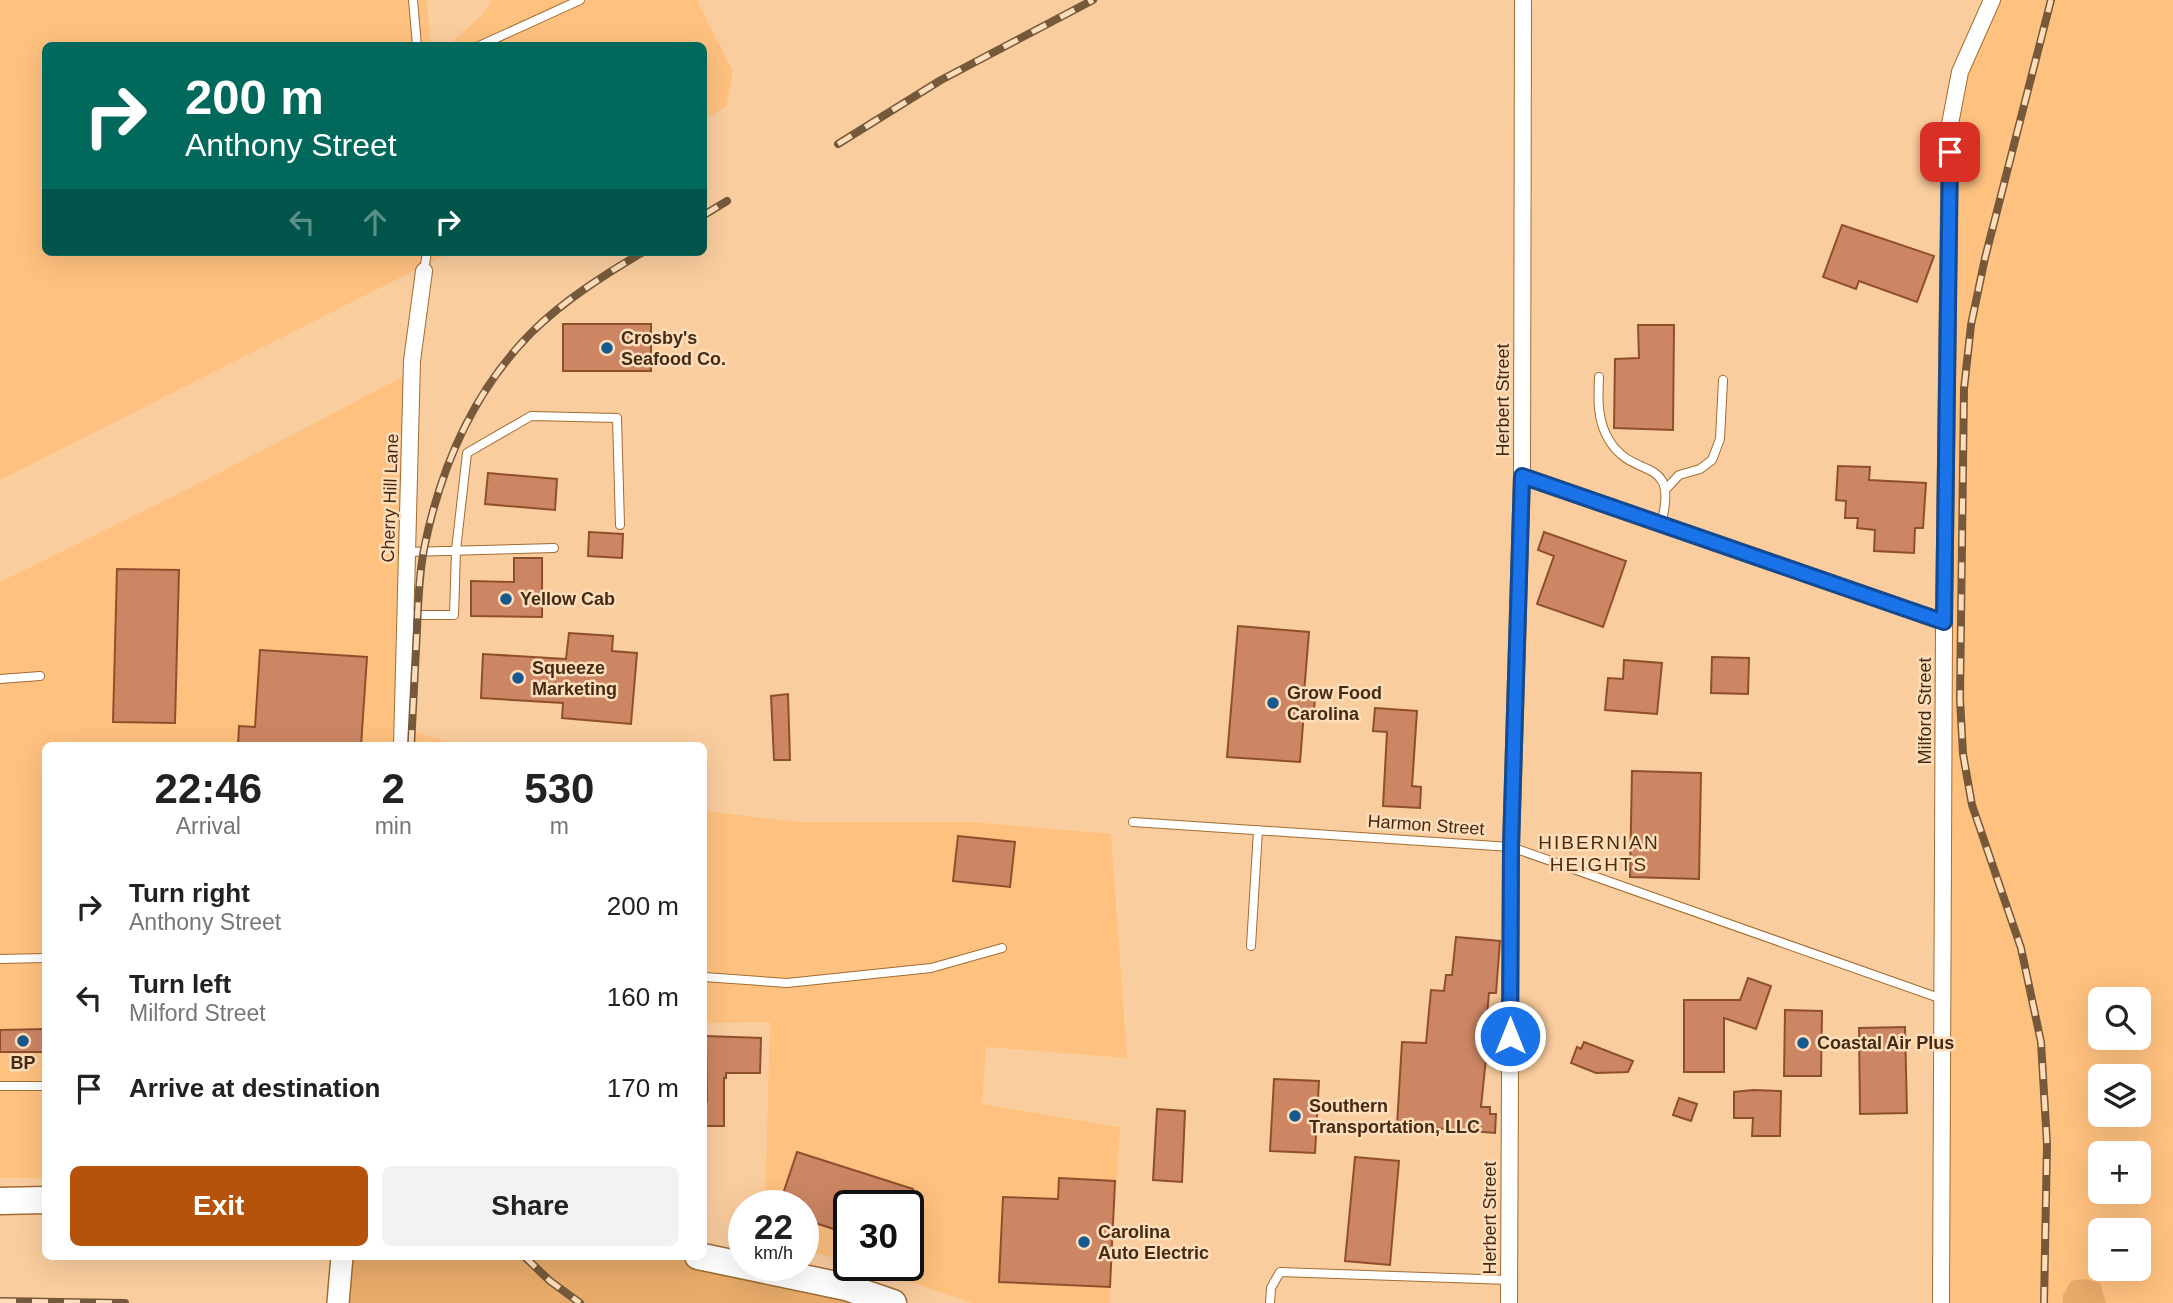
<!DOCTYPE html>
<html lang="en">
<head>
<meta charset="utf-8">
<style>
  body { margin:0; font-family:Helvetica,sans-serif; background:#f2f2f2; color:#222; height:100vh; display:flex; flex-direction:column; font-size:26px; white-space:nowrap }
  * { box-sizing:border-box; margin:0 }
  p { font-size:23px; color:#767676 }
  .icon { flex:none; width:38px; height:38px; fill:none; stroke:currentColor; stroke-width:2; stroke-linecap:round; stroke-linejoin:round }
  .map { position:relative; flex:1; overflow:hidden }
  .sheet { position:absolute; left:42px; top:742px; width:665px; height:518px; display:flex; flex-direction:column; background:#fff; border-radius:10px; box-shadow:0 7px 28px #0002 }
  .sheet>* { flex:none }
  .hud { position:absolute; left:42px; top:42px; width:665px; height:214px; border-radius:10px; box-shadow:0 7px 28px #0002; background:#00695c; color:#fff; overflow:hidden }
  .tools { position:absolute; left:2088px; top:987px; display:grid; gap:14px }
  .tools a { display:grid; place-items:center; width:63px; height:63px; border-radius:10px; background:#fff; box-shadow:0 7px 28px #0002; font-size:35px }
  .speed { position:absolute; left:728px; top:1190px; display:flex; gap:14px; font-size:35px; font-weight:700; text-align:center }
  .speed>* { display:grid; place-content:center; width:91px; height:91px; border-radius:50%; background:#fff; box-shadow:0 7px 28px #0002; line-height:1 }
  .speed small { font-size:18px; font-weight:400 }
  .speed .limit { border:4px solid #111; border-radius:10px; background:#fff; color:#111 }
  .pin { position:absolute; display:grid; place-items:center; width:60px; height:60px; color:#fff; margin:-30px; border-radius:14px; box-shadow:0 4px 10px #0006 }
  .me { position:absolute; width:77px; margin:-38px; rotate:0deg; stroke-linejoin:round; filter:drop-shadow(0 0 5px #0008) }
  .turn { display:flex; align-items:center; gap:24px; height:147px; padding:0 28px; font-size:32px }
  .turn .icon { width:91px; height:91px; stroke-width:2.5 }
  .turn b { display:block; font-size:49px; line-height:60px }
  .lanes { display:flex; align-items:center; height:66px; padding:0 28px; background:#0003; justify-content:center; gap:35px; direction:ltr }
  .lanes .off { opacity:.35 }
  .eta { display:flex; justify-content:space-evenly; align-items:center; height:119px; text-align:center }
  .eta b { font-size:42px; font-weight:800; line-height:49px }
  .action { display:flex; gap:14px; margin-top:auto; padding:14px 28px }
  .action a { flex:1; height:80px; border-radius:10px; background:#b45309; color:#fff; font-size:28px; font-weight:800; line-height:80px; text-align:center }
  .action a+a { background:#f2f2f2; color:#222 }
  ul { padding:0; list-style:none }
  li { display:flex; align-items:center; gap:21px; height:91px; padding:0 28px }
  li div { flex:1 }
  li b { display:block; font-size:26px }
  li em { font-style:normal }
  .map>svg:first-child { display:block }
  .built { fill:#ffc17f; fill-rule:evenodd }
  .green { fill:#e7aa69 }
  .building { fill:#cc8663; stroke:#8f4f2d; stroke-width:2 }
  .lines { fill:none; stroke-linecap:round; stroke-linejoin:round }
  .service-casing { stroke:#a06d32; stroke-width:10 }
  .minor-casing { stroke:#a06d32; stroke-width:18 }
  .tertiary-casing { stroke:#a06d32; stroke-width:24 }
  .primary-casing { stroke:#a06d32; stroke-width:29 }
  .service { stroke:#fff; stroke-width:8 }
  .minor { stroke:#fff; stroke-width:16 }
  .tertiary { stroke:#fff; stroke-width:21 }
  .primary { stroke:#fff; stroke-width:26 }
  .rail-casing { stroke:#75593a; stroke-width:8 }
  .rail { stroke:#ffddba; stroke-width:5; stroke-dasharray:16; stroke-linecap:butt }
  .route-casing { stroke:#114b97; stroke-width:18 }
  .route { stroke:#1a73e8; stroke-width:12 }
  .poi-dot { fill:#15598e; stroke:#ffddba; stroke-width:2.5 }
  .labels { text-anchor:middle; stroke-width:5; stroke-linejoin:round; paint-order:stroke }
  .poi-label { font-size:18px; font-weight:bold; fill:#422c14; stroke:#ffddba; text-anchor:start }
  .street-label { font-size:18px; fill:#422c14; stroke:#ffddba }
  .neighbourhood-label { font-size:19px; letter-spacing:2px; fill:#482d0e; stroke:#ffddba }
</style>
</head>
<body>
<div class="map">
<svg width="2173" height="1303" viewBox="0 0 2173 1303">
  <rect width="100%" height="100%" fill="#facd9e"/>
  <!-- built -->
  <path class="built" d="M0 0H427L430 38 435 45 46 46V252H451L0 480Z
    M492 0H697L733 72 726 107 704 119V46H448L485 12Z
    M1992 0H2173V1303H1936L1950 124ZM2100 999H2138V1038H2100ZM2100 1076H2138V1115H2100ZM2100 1153H2138V1192H2100ZM2100 1230H2138V1269H2100Z
    M412 372 403 729 461 745 46 746 45 1178H0V582L196 485Z
    M704 811 800 822H971L1111 834 1127 1058 986 1047 982 1104 1120 1127 1109 1303H973L858 1265H908V1206H849V1262L803 1249V1206H765L770 1022 704 1023Z"/>
  <!-- green -->
  <path class="green" d="M342 1256 698 1257 893 1303H338Z
    M2084 1279 2100 1283 2106 1303H2063V1295L2071 1281Z"/>
  <!-- building -->
  <path class="building" d="M1842 225 1934 256 1917 302 1859 281 1856 289 1823 277Z
    M563 324H651V371H563Z
    M1638 325H1674L1673 430 1614 428 1615 359 1639 358Z
    M1838 466 1870 467 1869 480 1926 483 1923 528H1915L1914 553 1874 551 1875 530 1857 528 1858 518H1845L1846 501 1836 500Z
    M488 473 557 479 555 510 485 504Z
    M589 532 623 534 622 558 588 556Z
    M1544 532 1626 561 1603 627 1537 604 1554 556 1538 550Z
    M514 558H542V617L471 616V581L514 582Z
    M117 569 179 570 175 723 113 722Z
    M1238 626 1309 632 1304 693 1315 694 1314 712H1304L1300 762 1227 757Z
    M569 633 613 636 612 651 637 653 631 724 562 718 563 703 481 698 483 654 566 659Z
    M260 650 367 657 361 746H238L239 726 255 727Z
    M1712 657 1749 658 1748 694 1711 693Z
    M1624 660 1662 663 1657 714 1605 710 1608 678 1623 679Z
    M788 694 790 760H774L771 696Z
    M1375 708 1417 711 1412 786 1421 787 1420 808 1383 806 1387 732 1373 731Z
    M1632 771 1701 773 1699 879 1630 877Z
    M958 836 1015 842 1010 887 953 881Z
    M1456 937 1500 941 1496 993H1489L1484 1047 1487 1048 1481 1107H1490V1114H1496L1495 1133 1397 1125 1402 1042 1426 1043 1431 990 1444 991 1446 975H1452Z
    M1748 978 1771 986 1756 1029 1724 1018V1072H1684V1000H1740Z
    M1785 1010 1822 1011 1821 1076H1784Z
    M1905 1027 1907 1113 1860 1114 1859 1028Z
    M46 1029V1052H0V1030Z
    M706 1036 761 1038 760 1073H726V1078H724V1126H704V1102H707Z
    M1584 1042 1633 1061 1628 1072 1596 1073 1571 1063 1577 1047 1581 1049Z
    M1274 1079 1319 1081 1315 1153 1270 1151Z
    M1753 1090 1781 1091 1780 1136H1752L1753 1118H1734V1092Z
    M1679 1098 1697 1104 1691 1121 1673 1115Z
    M1157 1109 1185 1111 1182 1182 1153 1180Z
    M797 1152 913 1189 908 1206H849V1234L803 1219V1206H779Z
    M1355 1157 1399 1161 1390 1265 1345 1261Z
    M1059 1178 1115 1181 1110 1287 999 1282 1003 1197 1058 1199Z"/>
  <g class="lines">
    <defs>
      <path id="service" d="M413 0 417 46
        M479 46 580 0
        M424 271 427 252
        M1599 377C1598 398 1597 421 1609 440 1634 482 1680 453 1661 524
        M1666 489 1679 475 1700 469 1712 460 1720 439 1723 380
        M407 552 554 548
        M406 615H454L456 550 467 453 531 416 617 418 620 525
        M0 679 40 676
        M1133 822 1511 847 1942 999
        M1251 946 1258 830
        M0 959 46 958
        M704 977 787 983 931 968 1002 948
        M0 1086H46
        M1270 1303 1271 1288 1280 1272 1509 1280"/>
      <path id="minor" d="M1522 476 1944 622
        M402 746 412 361 424 271
        M1509 1303 1511 847 1522 476 1523 0
        M1941 1303 1944 622 1950 124 1960 72 1992 0"/>
      <path id="tertiary" d="M338 1303 342 1256"/>
      <path id="primary" d="M0 1201 46 1200
        M698 1256 846 1287 893 1303"/>
    </defs>
    <!-- service casing -->
    <use href="#service" class="service-casing"/>
    <!-- minor casing -->
    <use href="#minor" class="minor-casing"/>
    <!-- tertiary casing -->
    <use href="#tertiary" class="tertiary-casing"/>
    <!-- primary casing -->
    <use href="#primary" class="primary-casing"/>
    <!-- service -->
    <use href="#service" class="service"/>
    <!-- minor -->
    <use href="#minor" class="minor"/>
    <!-- tertiary -->
    <use href="#tertiary" class="tertiary"/>
    <!-- primary -->
    <use href="#primary" class="primary"/>
    <defs>
      <path id="rail" d="M838 144 941 80 1093 0
        M704 215 727 201
        M411 746C413 707 415 668 417 629 418 603 419 575 424 549 440 469 473 392 531 333 563 301 604 275 643 252
        M524 1256 550 1281 580 1303
        M0 1301 125 1303
        M2044 1303 2047 1144 2041 1042 2021 948 1972 805 1963 754 1960 699 1964 389 1971 325 1985 258 2051 0"/>
    </defs>
    <!-- rail casing -->
    <use href="#rail" class="rail-casing"/>
    <!-- rail -->
    <use href="#rail" class="rail"/>
  </g>
  <g class="lines">
    <defs>
      <path id="route" d="M1510 1036 1511 847 1522 476 1944 622 1950 152"/>
    </defs>
    <!-- route casing -->
    <use href="#route" class="route-casing"/>
    <!-- route -->
    <use href="#route" class="route"/>
  </g>
  <!-- markers -->
  <g class="poi-dot">
    <circle cx="607" cy="348" r="7"/>
    <circle cx="506" cy="599" r="7"/>
    <circle cx="518" cy="678" r="7"/>
    <circle cx="1273" cy="703" r="7"/>
    <circle cx="23" cy="1041" r="7"/>
    <circle cx="1803" cy="1043" r="7"/>
    <circle cx="1295" cy="1116" r="7"/>
    <circle cx="1084" cy="1242" r="7"/>
  </g>
  <g class="labels">
    <!-- poi labels -->
    <g class="poi-label">
      <text x="621" y="344">Crosby's<tspan x="621" dy="21">Seafood Co.</tspan></text>
      <text x="520" y="605">Yellow Cab</text>
      <text x="532" y="674">Squeeze<tspan x="532" dy="21">Marketing</tspan></text>
      <text x="1287" y="699">Grow Food<tspan x="1287" dy="21">Carolina</tspan></text>
      <text x="1817" y="1049">Coastal Air Plus</text>
      <text x="23" y="1069" text-anchor="middle">BP</text>
      <text x="1309" y="1112">Southern<tspan x="1309" dy="21">Transportation, LLC</tspan></text>
      <text x="1098" y="1238">Carolina<tspan x="1098" dy="21">Auto Electric</tspan></text>
    </g>
    <!-- street labels -->
    <g class="street-label">
      <text transform="translate(1503 400) rotate(-90)" y="6">Herbert Street</text>
      <text transform="translate(390 498) rotate(-88)" y="6">Cherry Hill Lane</text>
      <text transform="translate(1925 711) rotate(-90)" y="6">Milford Street</text>
      <text transform="translate(1426 825) rotate(4)" y="6">Harmon Street</text>
      <text transform="translate(1490 1218) rotate(-90)" y="6">Herbert Street</text>
    </g>
    <!-- neighbourhood labels -->
    <g class="neighbourhood-label">
      <text x="1599" y="849">HIBERNIAN<tspan x="1599" dy="22">HEIGHTS</tspan></text>
    </g>
  </g>
</svg>
<div class="tools">
<a><svg class="icon" aria-label="search" viewBox="0 0 24 24"><circle cx="10" cy="10" r="6"/><path d="M15 15l6 6"/></svg></a>
<a><svg class="icon" aria-label="layers" viewBox="0 0 24 24"><path d="M12 4l9 5-9 5-9-5zM3 14l9 5 9-5"/></svg></a>
<a>+</a>
<a>−</a>
</div>
<div class="speed"><div>22<small>km/h</small></div><div class="limit">30</div></div>
<div class="pin" style="left:1950px;top:152px;background:#d93025"><svg class="icon" aria-label="arrive" viewBox="0 0 24 24"><path d="M6 21V4h12l-3 4 3 4H6"/></svg></div>
<svg class="me" style="left:1510px;top:1036px" viewBox="-20 -20 40 40"><circle r="17" fill="#1a73e8" stroke="#fff" stroke-width="3"/><path d="M0-11L8 9 0 5-8 9z" fill="#fff"/></svg>
<div class="hud">
<div class="turn"><svg class="icon" aria-label="right" viewBox="0 0 24 24"><path d="M7 20v-9h11M14 6l5 5-5 5"/></svg><div><b>200 m</b>Anthony Street</div></div>
<div class="lanes"><svg class="icon off" aria-label="left" viewBox="0 0 24 24"><path d="M17 20v-9H6M10 6l-5 5 5 5"/></svg><svg class="icon off" aria-label="ahead" viewBox="0 0 24 24"><path d="M12 20V5M6 11l6-6 6 6"/></svg><svg class="icon" aria-label="right" viewBox="0 0 24 24"><path d="M7 20v-9h11M14 6l5 5-5 5"/></svg></div>
</div>
<section class="sheet">
<div class="eta">
<div><b>22:46</b><p>Arrival</p></div>
<div><b>2</b><p>min</p></div>
<div><b>530</b><p>m</p></div>
</div>
<ul>
<li><svg class="icon" aria-label="right" viewBox="0 0 24 24"><path d="M7 20v-9h11M14 6l5 5-5 5"/></svg><div><b>Turn right</b><p>Anthony Street</p></div><em>200 m</em></li>
<li><svg class="icon" aria-label="left" viewBox="0 0 24 24"><path d="M17 20v-9H6M10 6l-5 5 5 5"/></svg><div><b>Turn left</b><p>Milford Street</p></div><em>160 m</em></li>
<li><svg class="icon" aria-label="arrive" viewBox="0 0 24 24"><path d="M6 21V4h12l-3 4 3 4H6"/></svg><div><b>Arrive at destination</b></div><em>170 m</em></li>
</ul>
<div class="action"><a>Exit</a><a>Share</a></div>
</section>
</div>
</body>
</html>
